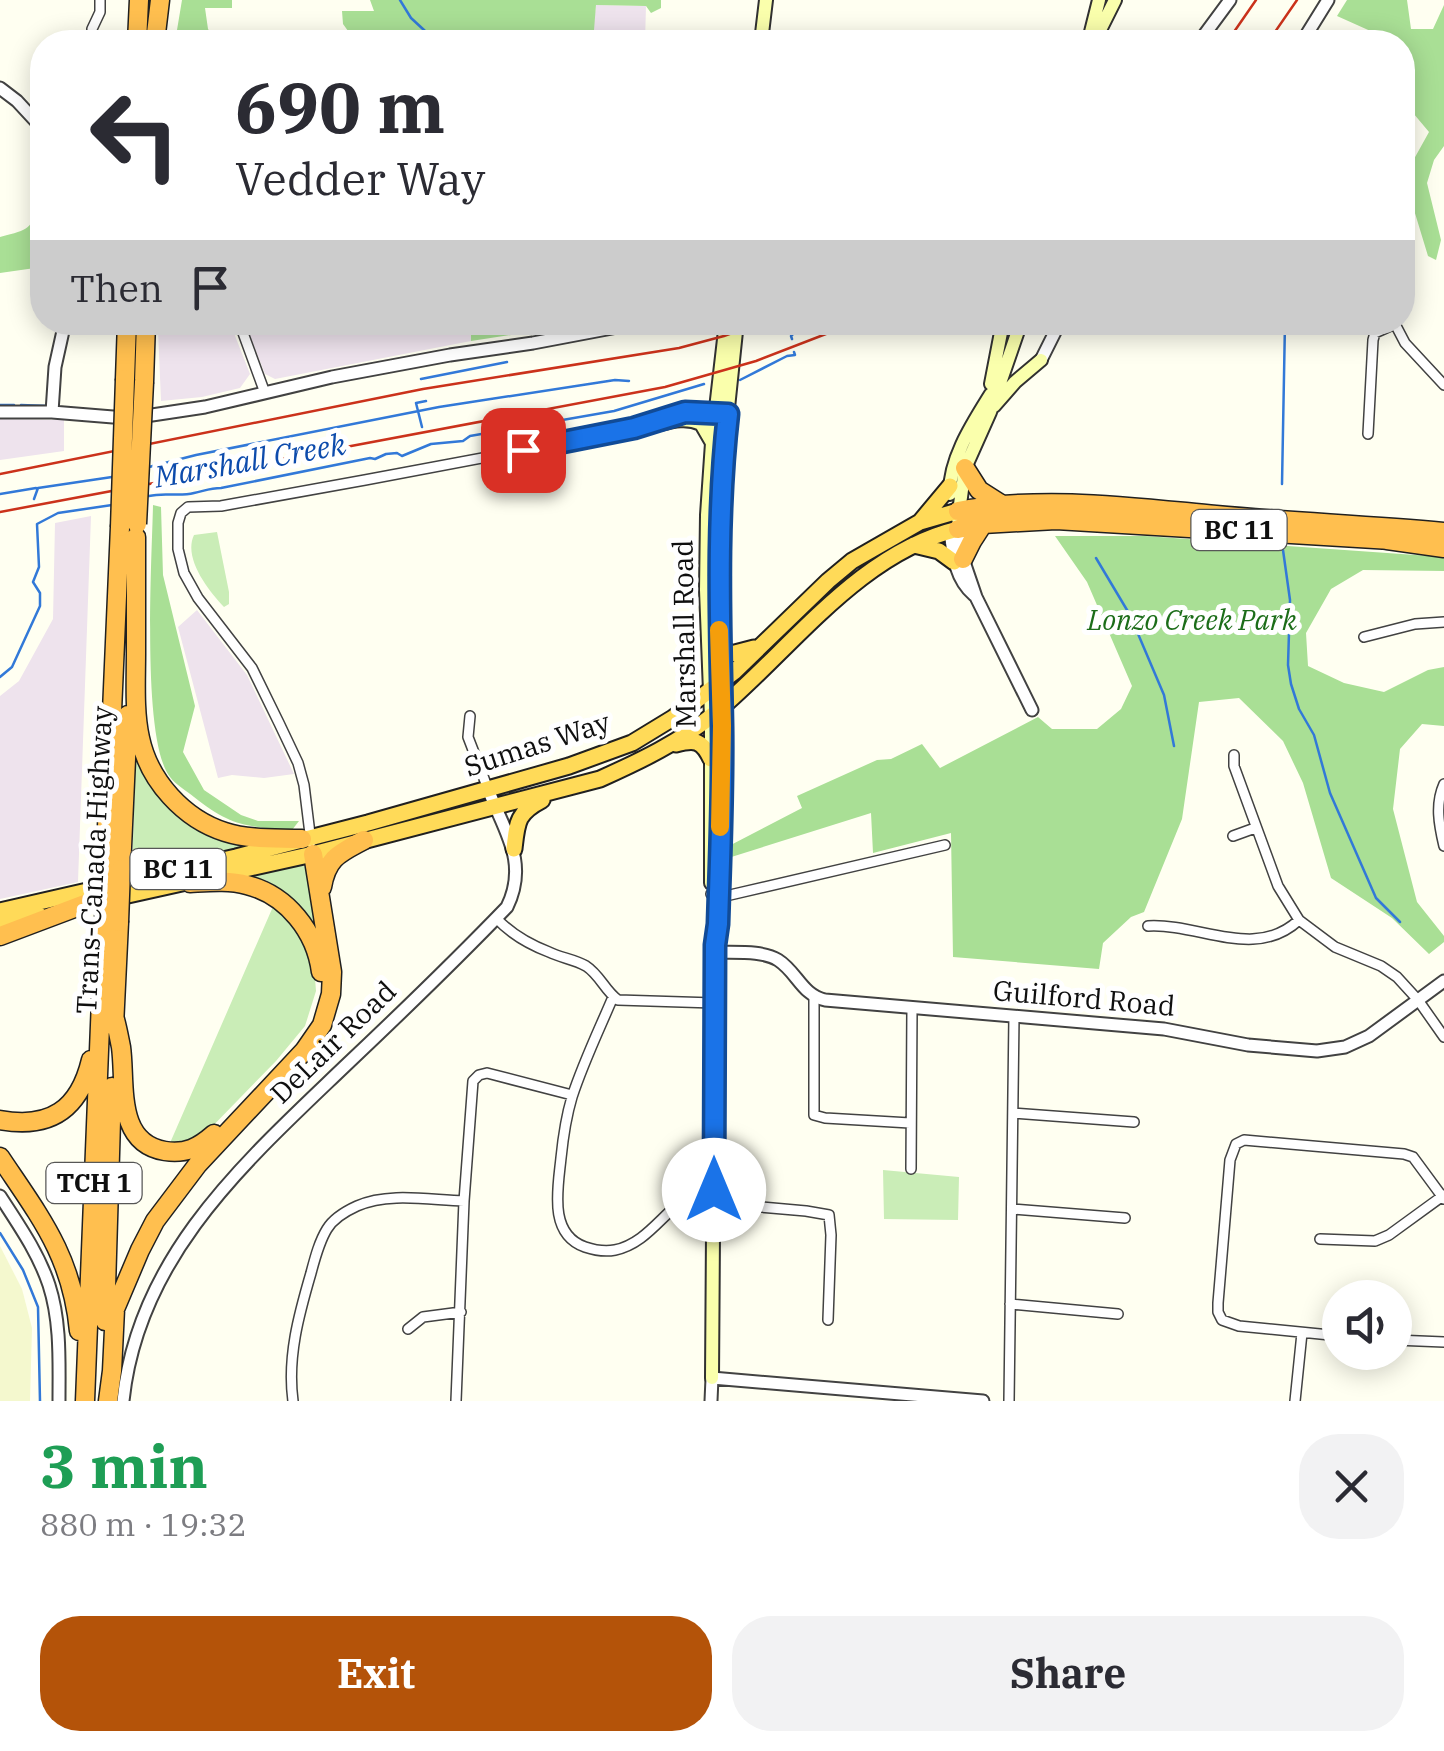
<!DOCTYPE html>
<html lang="en">
<head>
<meta charset="utf-8">
<style>
  body { margin:0; font-family:"IBM Plex Serif",serif; background:#f2f2f3; color:#2b2b33; height:100vh; display:flex; flex-direction:column; font-size:38px; white-space:nowrap }
  * { box-sizing:border-box; margin:0 }
  p { font-size:32px; color:#7c7c81 }
  .icon { flex:none; width:55px; height:55px; fill:none; stroke:currentColor; stroke-width:2; stroke-linecap:round; stroke-linejoin:round }
  .map { position:relative; height:1401px; overflow:hidden }
  .drawer { display:flex; flex-direction:column; background:#fff; flex:1 }
  .drawer>* { flex:none }
  .banner { position:absolute; left:30px; top:30px; width:1385px; height:305px; border-radius:40px; box-shadow:0 5px 25px #0003; background:#fff; color:#2b2b33; overflow:hidden }
  .fabs { position:absolute; left:1322px; top:1280px; display:grid; gap:20px }
  .fabs a { display:grid; place-items:center; width:90px; height:90px; border-radius:50%; background:#fff; box-shadow:0 5px 25px #0003; font-size:50px }
  .pin { position:absolute; display:grid; place-items:center; width:85px; height:85px; color:#fff; margin:-42px; border-radius:20px; box-shadow:0 5px 15px #0006 }
  .me { position:absolute; width:110px; margin:-55px; rotate:0deg; stroke-linejoin:round; filter:drop-shadow(0 0 8px #0008) }
  .turn { display:flex; align-items:center; gap:35px; height:210px; padding:0 40px; font-size:45px }
  .turn .icon { width:130px; height:130px; stroke-width:2.5 }
  .turn b { display:block; font-size:70px; line-height:85px }
  .then { display:flex; align-items:center; height:95px; padding:0 40px; background:#0003; gap:20px; font-size:38px }
  .round { display:grid; place-items:center; flex:none; width:105px; height:105px; border-radius:40px; background:#f2f2f3 }
  .overview { display:flex; align-items:center; justify-content:space-between; height:170px; padding:0 40px }
  h1 { font-size:60px; font-weight:700; line-height:75px; color:#1e9e55 }
  .primary-button { display:flex; gap:20px; margin-top:auto; padding:20px 40px }
  .primary-button a { flex:1; height:115px; border-radius:40px; background:#b45309; color:#fff; font-size:40px; font-weight:700; line-height:115px; text-align:center }
  .primary-button a+a { background:#f2f2f3; color:#2b2b33 }
  .map>svg:first-child { display:block }
  .industrial { fill:#eee3ed }
  .farmland { fill:#f4f8ce }
  .green { fill:#caedb7 }
  .forest { fill:#a9df95 }
  .lines { fill:none; stroke-linecap:round; stroke-linejoin:round }
  .stream { stroke:#3279d8; stroke-width:2.5 }
  .minor-casing { stroke:#424242; stroke-width:12 }
  .tertiary-casing { stroke:#424242; stroke-width:15 }
  .secondary-casing { stroke:#313131; stroke-width:16 }
  .trunk-casing { stroke:#202020; stroke-width:19 }
  .motorway-casing { stroke:#202020; stroke-width:21 }
  .minor { stroke:#fff; stroke-width:9 }
  .tertiary { stroke:#fff; stroke-width:11 }
  .secondary { stroke:#faffac; stroke-width:12 }
  .trunk { stroke:#ffda58; stroke-width:15 }
  .motorway { stroke:#ffbf4f; stroke-width:18 }
  .rail { stroke:#cb321b; stroke-width:2.5 }
  .motorway-bridge-casing { stroke:#202020; stroke-width:21; stroke-linecap:butt }
  .motorway-bridge { stroke:#ffbf4f; stroke-width:18 }
  .route-casing { stroke:#114b97; stroke-width:25 }
  .route { stroke:#1a73e8; stroke-width:18 }
  .slow { stroke:#f59e0b; stroke-width:18 }
  .labels { text-anchor:middle; stroke-width:10; stroke-linejoin:round; paint-order:stroke }
  .shield { fill:#fff; stroke:#575757; stroke-width:2.5 }
  .shield-label { font-size:25px; font-weight:bold; fill:#0f0f0f }
  .park-label { font-size:28px; font-style:italic; fill:#1c6d19; stroke:#fff }
  .street-label { font-size:28px; fill:#0f0f0f; stroke:#fff }
  .water-label { font-size:30px; font-style:italic; fill:#0d4bac; stroke:#fff }
</style>
</head>
<body>
<div class="map">
<svg width="1444" height="1401" viewBox="0 0 1444 1401">
  <rect width="100%" height="100%" fill="#fffff1"/>
  <!-- industrial -->
  <path class="industrial" d="M596 5 646 6 645 42H580L593 30Z
    M523 322 593 323 524 333Z
    M164 323H230L250 374 240 388 202 397 161 401 158 330 160 324Z
    M245 323H471V341L275 379 265 374Z
    M0 419 64 420V451L0 460Z
    M91 516 78 882 0 899V696L19 681 53 619 55 523Z
    M197 610 247 675 294 774 264 778 232 775 218 778 178 627Z"/>
  <!-- farmland -->
  <path class="farmland" d="M0 1246 22 1289 32 1328 30 1401H0Z"/>
  <!-- green -->
  <path class="green" d="M217 532 229 592V604L224 607C208 590 183 558 194 535Z
    M136 741 151 782 253 845 132 873Z
    M300 864 309 869 323 942 314 965 316 991 305 1026 276 1061 204 1135 187 1142 170 1143 275 902 277 888 266 880 245 877Z
    M883 1170 959 1177 958 1220 884 1219Z"/>
  <!-- forest -->
  <path class="forest" d="M182 0H232V8H205L208 29 217 42H175Z
    M370 0H661V8L651 13 646 6 596 5 594 30 580 42H356L343 24 342 11H374Z
    M1347 0H1407L1411 29H1433L1444 5V146L1434 160 1427 183 1441 240 1436 260 1428 256 1404 177 1429 132 1403 101V65L1407 48 1403 46 1402 42H1395L1337 16Z
    M42 202V267L0 273V237C31 229 29 230 42 202Z
    M471 323H523L524 333 471 341Z
    M153 505 161 507 163 575 195 706 183 752 204 790 241 815 258 821H299L292 830C247 827 230 826 194 797 187 791 176 785 170 777 141 740 152 559 153 505Z
    M1055 536H1145L1444 557V571L1363 570 1331 589 1306 633 1308 666 1344 683 1384 692 1428 670 1444 667V726L1422 724 1400 749 1393 809 1417 902 1444 936V942L1429 954 1392 918 1331 878 1303 783 1283 741 1239 698 1199 702 1182 819 1144 912 1131 917 1103 943 1099 969 953 957 951 833 873 853 871 813 725 859V848L802 808 797 796 877 760 891 759 922 744 940 768 1038 717 1052 729H1097L1121 709 1132 686 1087 582Z"/>
  <g class="lines">
    <!-- stream -->
    <path class="stream" d="M400 0 411 18 437 42
      M500 322 504 333
      M792 339 791 336 800 327 810 322
      M421 379 507 362
      M740 380 787 356 795 355 794 352
      M0 405H14
      M21 405 47 406
      M422 427 416 403 426 401
      M149 467 196 455 439 407 615 380 629 381
      M1282 484 1285 322
      M0 494 36 488
      M149 496C164 492 179 497 194 493 204 491 210 488 221 488L370 458 375 459 386 454 397 453 402 456 431 444 463 441 470 436 614 411 704 384
      M34 499 38 488 112 477
      M1283 550 1290 600 1288 665 1291 684 1299 709 1314 735 1330 793 1376 898 1400 922
      M1096 558 1130 615 1164 695 1174 746
      M0 677 12 667 40 606V593L33 582 39 567 37 524 58 513 112 505
      M0 1233 23 1270 38 1307 40 1401"/>
    <defs>
      <path id="minor" d="M92 29 100 12V0
        M239 322 265 393
        M1394 322 1405 343 1444 385
        M661 418 685 412 720 413
        M1368 434 1373 340 1375 333 1395 324
        M1364 637 1415 624 1444 622
        M470 716 468 737 488 789
        M1234 755V766L1278 886 1299 920 1335 947 1381 966 1397 977 1418 1000 1444 1037
        M1444 784C1435 804 1439 825 1444 846
        M1233 836 1255 828
        M311 842 304 785 298 763 279 723 252 668 198 598 184 573 178 549V523L181 513 188 507 221 506 365 480 578 440 637 426
        M711 894 730 895 945 845
        M496 918C511 934 528 944 549 952 561 958 574 959 586 966 600 975 605 991 618 1000L714 1003
        M1148 926C1200 923 1255 961 1299 920
        M613 997C599 1030 583 1063 572 1097 566 1117 563 1138 561 1158 558 1188 548 1234 585 1247 594 1250 605 1252 615 1250 653 1242 668 1200 704 1190L714 1196
        M814 998V1115L825 1118 910 1123
        M1013 1113 1134 1122
        M911 1169 912 1008
        M715 1203 806 1211 829 1215 831 1235 828 1320
        M679 1205C692 1201 703 1202 714 1196
        M1012 1209 1125 1218
        M1320 1239 1375 1241 1389 1235 1444 1195
        M1010 1304 1118 1314
        M408 1329 423 1317 461 1312
        M1340 1336 1239 1326 1222 1320 1218 1312V1303L1230 1160 1236 1144 1244 1140 1404 1154 1413 1157 1444 1199
        M1395 1340 1444 1342
        M293 1401C287 1357 299 1314 311 1273 315 1258 319 1242 327 1229 333 1219 346 1211 357 1206 389 1192 429 1200 464 1201
        M456 1401 464 1201 473 1081 479 1075 487 1073 572 1095
        M1009 1401 1014 1016
        M1295 1401 1302 1333"/>
      <path id="tertiary" d="M1199 42 1230 0
        M1302 42 1328 0
        M0 88 17 101 42 128
        M1041 360 1060 322
        M0 412H52L113 417 152 415 205 407 332 377 450 355 533 343 644 322
        M52 412 55 367 65 322
        M958 529 963 559 976 597 1032 710
        M950 531C953 555 955 579 974 595
        M715 952C734 953 762 950 778 960 797 972 802 995 825 1000L1164 1029 1248 1045 1317 1051 1345 1047 1369 1036 1444 981
        M0 1196C18 1224 38 1252 49 1285 61 1322 59 1362 59 1401
        M123 1401C138 1256 245 1162 344 1067 399 1015 454 962 507 907 529 862 504 831 488 789
        M711 1401 712 1378 983 1401"/>
      <path id="secondary" d="M1090 36 1099 0
        M761 42 766 0
        M1094 42 1115 0
        M991 384 1003 322
        M994 406 1015 382 1041 360
        M633 428C657 429 678 413 701 424L712 443
        M950 494C949 459 973 423 991 394
        M958 519 965 468 990 412 1021 322
        M711 883V717L706 590 707 515 712 443 726 322
        M712 1378 715 945 719 924 722 726 719 625V516L721 475 737 322"/>
      <path id="trunk" d="M920 522 950 486
        M914 545 939 551 954 562
        M719 639 723 648 731 654 754 648
        M676 744C695 739 702 740 711 759
        M514 849C517 822 517 813 542 800
        M110 899 313 854 600 779C640 761 680 742 714 714 790 651 858 553 958 529
        M0 911 236 857 368 823 569 766 632 743 673 718 734 672 828 581 852 561 920 522 958 511
        M0 923 39 915"/>
      <path id="motorway" d="M137 42 139 0
        M155 42 160 0
        M125 379 127 322
        M144 382 146 322
        M965 468 979 490 1001 504
        M958 511C1043 495 1131 507 1216 515 1292 522 1368 525 1444 532
        M958 529 983 524 1056 520 1391 540
        M136 537C136 576 136 614 136 653 136 680 134 712 140 738 149 781 184 819 225 832 250 840 276 838 302 839
        M1380 539 1444 548
        M963 559 972 541 983 524
        M121 869 128 715
        M105 873 120 527
        M190 883C209 882 228 880 247 885 287 895 316 932 321 972
        M322 887C327 857 340 853 364 840
        M0 936 85 904
        M114 1016C117 1026 119 1037 121 1047 126 1083 115 1143 165 1151 186 1154 198 1148 214 1134
        M114 1026 119 922
        M0 1120C50 1129 79 1110 91 1060
        M0 1157C40 1217 72 1256 79 1331
        M105 1321 112 1087
        M85 1401 104 925
        M108 1401 112 1371 115 1309 140 1250 155 1221 198 1164 304 1051 322 1025 331 994 332 972 313 854"/>
    </defs>
    <!-- minor casing -->
    <use href="#minor" class="minor-casing"/>
    <!-- tertiary casing -->
    <use href="#tertiary" class="tertiary-casing"/>
    <!-- secondary casing -->
    <use href="#secondary" class="secondary-casing"/>
    <!-- trunk casing -->
    <use href="#trunk" class="trunk-casing"/>
    <!-- motorway casing -->
    <use href="#motorway" class="motorway-casing"/>
    <!-- minor -->
    <use href="#minor" class="minor"/>
    <!-- tertiary -->
    <use href="#tertiary" class="tertiary"/>
    <!-- secondary -->
    <use href="#secondary" class="secondary"/>
    <!-- trunk -->
    <use href="#trunk" class="trunk"/>
    <!-- motorway -->
    <use href="#motorway" class="motorway"/>
    <!-- rail -->
    <path class="rail" d="M1227 42 1256 0
      M1268 42 1297 0
      M0 474 423 389 679 348 724 336 762 322
      M0 512 665 387 756 361 857 322"/>
    <defs>
      <path id="motorway-bridge" d="M137 524 144 382
        M120 527 125 379
        M119 922 121 869
        M104 925 105 873"/>
    </defs>
    <!-- motorway-bridge casing -->
    <use href="#motorway-bridge" class="motorway-bridge-casing"/>
    <!-- motorway-bridge -->
    <use href="#motorway-bridge" class="motorway-bridge"/>
  </g>
  <g class="lines">
    <defs>
      <path id="route" d="M523 450 634 428 685 412 728 414C716 519 720 620 722 726 723 792 720 858 718 924L715 945 714 1190"/>
    </defs>
    <!-- route casing -->
    <use href="#route" class="route-casing"/>
    <!-- route -->
    <use href="#route" class="route"/>
    <!-- slow -->
    <path class="slow" d="M719 630 722 726 720 827"/>
  </g>
  <g class="labels">
    <!-- shield labels -->
    <g class="shield">
      <rect x="1191.5" y="510" width="95" height="40" rx="8"/>
      <rect x="130.5" y="849" width="95" height="40" rx="8"/>
      <rect x="46.5" y="1163" width="95" height="40" rx="8"/>
    </g>
    <g class="shield-label">
      <text x="1239" y="539">BC 11</text>
      <text x="178" y="878">BC 11</text>
      <text x="94" y="1192">TCH 1</text>
    </g>
    <!-- park labels -->
    <g class="park-label">
      <text x="1192" y="630">Lonzo Creek Park</text>
    </g>
    <!-- street labels -->
    <g class="street-label">
      <text transform="translate(684 634) rotate(-91)" y="10">Marshall Road</text>
      <text transform="translate(537 744) rotate(-18)" y="10">Sumas Way</text>
      <text transform="translate(94 860) rotate(-87)" y="10">Trans-Canada Highway</text>
      <text transform="translate(1084 998) rotate(5)" y="10">Guilford Road</text>
      <text transform="translate(333 1042) rotate(-44)" y="10">DeLair Road</text>
    </g>
    <!-- water labels -->
    <g class="water-label">
      <text transform="translate(250 461) rotate(-10)" y="10">Marshall Creek</text>
    </g>
  </g>
</svg>
<div class="fabs">
<a><svg class="icon" aria-label="sound" viewBox="0 0 24 24"><path d="M4 9h4l5-4v14l-5-4H4zM17 9q2 3 0 6"/></svg></a>
</div>
<div class="pin" style="left:523px;top:450px;background:#d93025"><svg class="icon" aria-label="arrive" viewBox="0 0 24 24"><path d="M6 21V4h12l-3 4 3 4H6"/></svg></div>
<svg class="me" style="left:714px;top:1190px" viewBox="-20 -20 40 40"><circle r="19" fill="#fff"/><path d="M0-13L10 11 0 6-10 11z" fill="#1a73e8"/></svg>
<div class="banner">
<div class="turn"><svg class="icon" aria-label="left" viewBox="0 0 24 24"><path d="M17 20v-9H6M10 6l-5 5 5 5"/></svg><div><b>690 m</b>Vedder Way</div></div>
<div class="then">Then<svg class="icon" aria-label="arrive" viewBox="0 0 24 24"><path d="M6 21V4h12l-3 4 3 4H6"/></svg></div>
</div>
</div>
<section class="drawer">
<div class="overview"><div><h1>3 min</h1><p>880 m · 19:32</p></div><a class="round"><svg class="icon" aria-label="close" viewBox="0 0 24 24"><path d="M6 6l12 12M18 6L6 18"/></svg></a></div>
<div class="primary-button"><a>Exit</a><a>Share</a></div>
</section>
</body>
</html>
